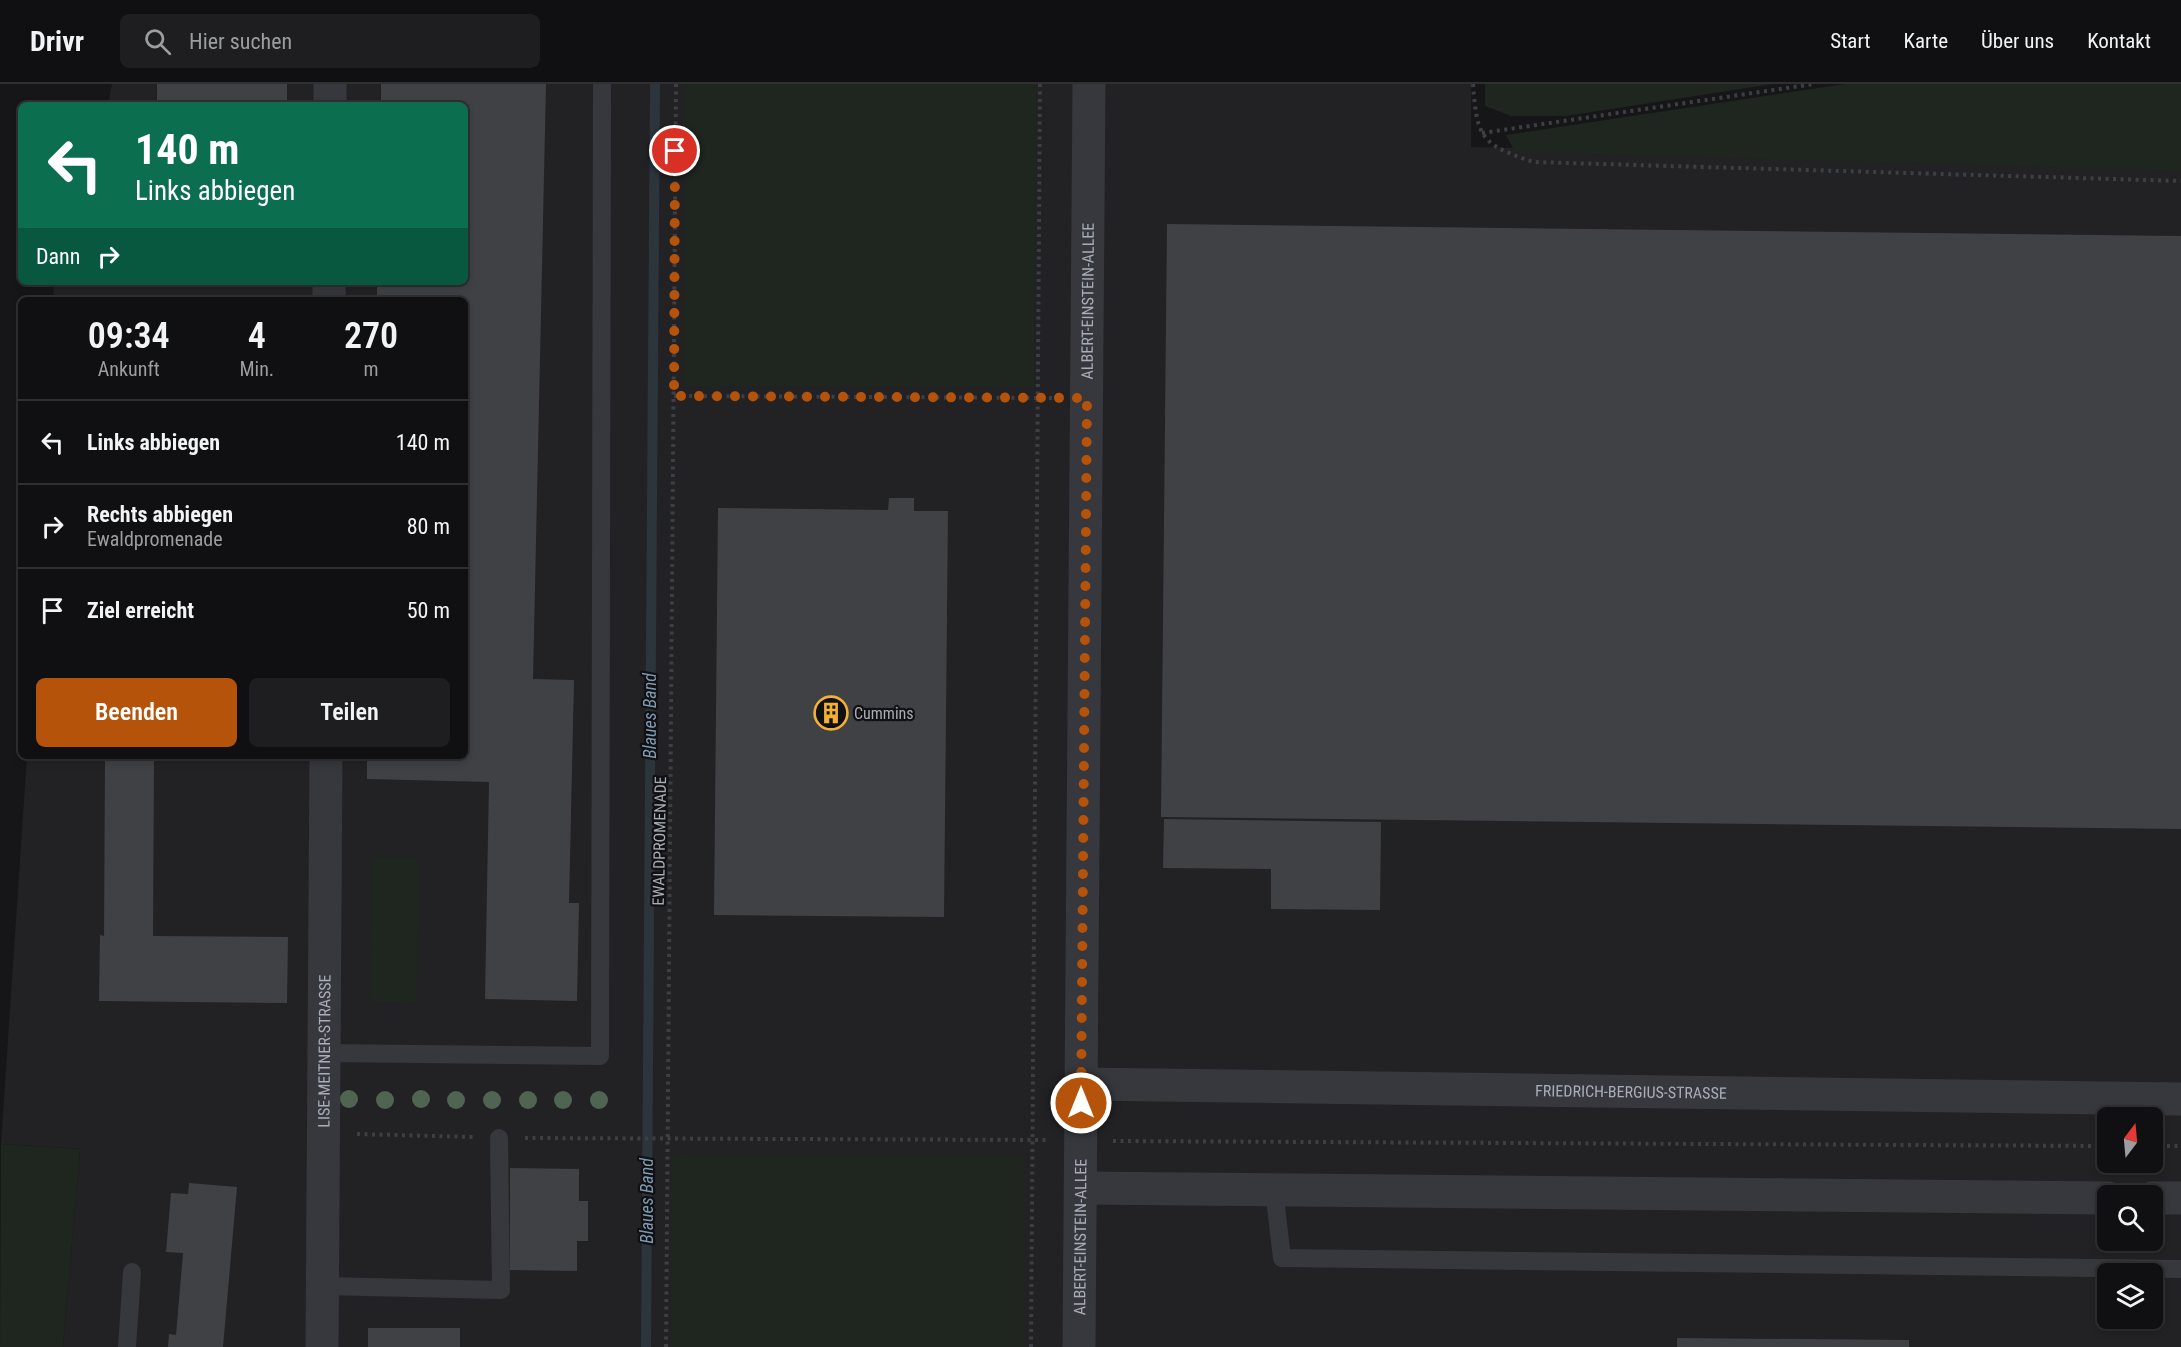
<!DOCTYPE html>
<html lang="de">
<head>
<meta charset="utf-8">
<style>
  body { margin:0; font-family:"Roboto Condensed",sans-serif; background:#1e1e20; color:#f1f3f6; height:100vh; display:flex; flex-direction:column; font-size:22px; white-space:nowrap }
  * { box-sizing:border-box; margin:0 }
  p { font-size:20px; color:#9c9d9f }
  .icon { flex:none; width:33px; height:33px; fill:none; stroke:currentColor; stroke-width:2; stroke-linecap:round; stroke-linejoin:round }
  .map { position:relative; flex:1; overflow:hidden }
  .side { position:absolute; left:18px; top:213px; width:450px; height:462px; display:flex; flex-direction:column; background:#101012; border-radius:9px; box-shadow:0 3px 9px #0003,0 0 0 2px #303032 }
  .side>* { flex:none }
  .hud { position:absolute; left:18px; top:18px; width:450px; height:183px; border-radius:9px; box-shadow:0 3px 9px #0003,0 0 0 2px #303032; background:#0b6e4f; color:#fff; overflow:hidden }
  .needle { width:39px; rotate:16deg }
  .tools { position:absolute; left:2097px; top:1023px; display:grid; gap:12px }
  .tools a { display:grid; place-items:center; width:66px; height:66px; border-radius:9px; background:#101012; box-shadow:0 3px 9px #0003,0 0 0 2px #303032; font-size:30px }
  .pin { position:absolute; display:grid; place-items:center; width:51px; height:51px; color:#fff; margin:-26px; border:3px solid #fff; border-radius:50%; box-shadow:0 2px 6px #0007 }
  .me { position:absolute; width:66px; margin:-33px; rotate:0deg; stroke-linejoin:round; filter:drop-shadow(0 0 4px #0008) }
  .turn { display:flex; align-items:center; gap:21px; height:126px; padding:0 18px; font-size:27px }
  .turn .icon { width:78px; height:78px; stroke-width:2.5 }
  .turn b { display:block; font-size:42px; line-height:51px }
  .then { display:flex; align-items:center; height:57px; padding:0 18px; background:#0003; gap:12px; font-size:22px }
  .eta { display:flex; justify-content:space-evenly; align-items:center; height:102px; text-align:center }
  .eta b { font-size:36px; font-weight:600; line-height:42px }
  .button { display:flex; gap:12px; margin-top:auto; padding:12px 18px }
  .button a { flex:1; height:69px; border-radius:9px; background:#b45309; color:#fff; font-size:24px; font-weight:600; line-height:69px; text-align:center }
  .button a+a { background:#1e1e20; color:#f1f3f6 }
  ul { padding:0; list-style:none }
  li { display:flex; align-items:center; gap:18px; height:84px; padding:0 18px; border-top:2px solid #303032 }
  li div { flex:1 }
  li b { display:block; font-size:22px }
  li em { font-style:normal }
  header { display:flex; align-items:center; gap:36px; box-sizing:border-box; height:84px; padding:0 30px; background:#101012; border-bottom:2px solid #303032 }
  header strong { font-size:28px }
  nav { display:flex; gap:33px; margin-inline-start:auto; font-size:21px }
  .search { width:420px; height:54px; background:#1e1e20; display:flex; align-items:center; gap:15px; box-sizing:border-box; padding:0 21px; border-radius:9px; color:#9c9d9f; font-size:22px }
  .map>svg:first-child { display:block }
  .built { fill:#222225; fill-rule:evenodd }
  .green { fill:#1e261f }
  .lines { fill:none; stroke-linecap:round; stroke-linejoin:round }
  .stream { stroke:#2c353c; stroke-width:10 }
  .building { fill:#404145 }
  .path { stroke:#3d3f44; stroke-width:4; stroke-dasharray:3 4.5; stroke-linecap:butt }
  .service { stroke:#37383d; stroke-width:18 }
  .minor { stroke:#37383d; stroke-width:33 }
  .tree { fill:#506452 }
  .route { stroke:#b45309; stroke-width:10; stroke-dasharray:0 18 }
  .labels { text-anchor:middle; stroke-width:4.5; stroke-linejoin:round; paint-order:stroke }
  .street-label { font-size:16px; fill:#a8adb8; stroke:#111113 }
  .poi-label { font-size:16px; fill:#a8adb8; stroke:#111113; text-anchor:start }
  .water-label { font-size:18px; font-style:italic; fill:#7f9bb3; stroke:#111113 }
</style>
</head>
<body>
<header>
<strong>Drivr</strong>
<div class="search"><svg class="icon" aria-label="search" viewBox="0 0 24 24"><circle cx="10" cy="10" r="6"/><path d="M15 15l6 6"/></svg>Hier suchen</div>
<nav><a>Start</a><a>Karte</a><a>Über uns</a><a>Kontakt</a></nav>
</header>
<div class="map">
<svg width="2181" height="1263" viewBox="0 0 2181 1263">
  <rect width="100%" height="100%" fill="#161618"/>
  <!-- built -->
  <path class="built" d="M112 0H1471V63L2181 77V1263H63L80 1065 1 1060 27 672H465V216H53L54 198H465V21H108ZM2108 1034H2152V1078H2108ZM2108 1112H2152V1156H2108ZM2108 1190H2152V1234H2108Z"/>
  <!-- green -->
  <path class="green" d="M685 0H1037L1034 303 683 302Z
    M1485 0H1773L1566 32H1511L1485 22Z
    M1845 0H2181V87L1515 68 1506 51Z
    M372 773 419 774 417 919 370 918Z
    M1 1060 80 1065 63 1263H0Z
    M673 1071 1023 1072V1263H673Z"/>
  <g class="lines">
    <!-- stream -->
    <path class="stream" d="M646 1263 655 0"/>
  </g>
  <!-- building -->
  <path class="building" d="M157 0H287V21H157Z
    M381 0H546L533 595 574 596 569 819H579L577 917 485 915 489 698 367 695V672H465V216H377V198H465V21H381Z
    M1167 140 2181 152V745L1161 733Z
    M889 414H914V427H948L944 833 714 831 718 424 888 426Z
    M105 672H154L153 852 288 853 287 919 99 917 100 851 104 852Z
    M1164 735 1381 738 1380 826 1271 825V785L1163 784Z
    M510 1084 579 1085V1117H588V1157H577V1187L510 1186Z
    M189 1099 237 1103 223 1263H168L169 1250 176 1251 183 1169 166 1168 171 1109 188 1110Z
    M368 1244H460V1263H368Z
    M1677 1254 1909 1256V1263H1677Z"/>
  <g class="lines">
    <!-- path -->
    <path class="path" d="M1473 0C1477 56 1482 60 1533 78L2181 97
      M1482 49 1814 0
      M674 312 1054 314
      M357 1050 473 1053
      M525 1054 1046 1056
      M1113 1057 2108 1062
      M2152 1062H2181
      M666 1263 676 0
      M1031 1263 1040 0"/>
    <!-- service -->
    <path class="service" d="M324 969 600 972 602 0
      M1274 1106 1282 1174 2181 1185
      M323 1202 501 1206 499 1054
      M127 1263 132 1188"/>
    <!-- minor -->
    <g class="minor">
      <path d="M330 21V0"/>
      <path d="M329 216V198"/>
      <path id="s1" d="M1081 1000 2181 1015"/>
      <path d="M1081 1104 2108 1114"/>
      <path d="M2152 1114H2181"/>
      <path id="s2" d="M322 1263 326 672"/>
      <path id="s3" d="M1079 1263 1089 0"/>
    </g>
  </g>
  <!-- trees -->
  <g class="tree">
    <circle cx="349" cy="1015" r="9"/>
    <circle cx="421" cy="1015" r="9"/>
    <circle cx="385" cy="1016" r="9"/>
    <circle cx="456" cy="1016" r="9"/>
    <circle cx="492" cy="1016" r="9"/>
    <circle cx="528" cy="1016" r="9"/>
    <circle cx="563" cy="1016" r="9"/>
    <circle cx="599" cy="1016" r="9"/>
  </g>
  <g class="lines">
    <!-- route -->
    <path class="route" d="M675 67 674 312 1087 314 1081 1019"/>
  </g>
  <!-- icons -->
  <defs>
    <symbol id="building-ring" viewBox="-11 -11 22 22"><circle r="9.5" fill="#111113" stroke="#f2b134" stroke-width="1.5"/><path d="M-4-6H4V6H1V3H-1V6H-4ZM-2.5-4.3h1.7v1.8h-1.7ZM.8-4.3h1.7v1.8H.8ZM-2.5-1h1.7V.8h-1.7ZM.8-1h1.7V.8H.8Z" fill="#f2b134"/></symbol>
  </defs>
  <g fill-rule="evenodd">
    <use href="#building-ring" x="812" y="610" width="38" height="38"/>
  </g>
  <g class="labels">
    <!-- street labels -->
    <g class="street-label">
      <text dy="6" stroke="none"><textPath href="#s3" startOffset="1046">ALBERT-EINSTEIN-ALLEE</textPath></text>
      <text transform="translate(659 757) rotate(-89)" y="6">EWALDPROMENADE</text>
      <text dy="6" stroke="none"><textPath href="#s2" startOffset="296">LISE-MEITNER-STRASSE</textPath></text>
      <text dy="6" stroke="none"><textPath href="#s1" startOffset="550">FRIEDRICH-BERGIUS-STRASSE</textPath></text>
      <text dy="6" stroke="none"><textPath href="#s3" startOffset="110">ALBERT-EINSTEIN-ALLEE</textPath></text>
    </g>
    <!-- poi labels -->
    <g class="poi-label">
      <text x="854" y="635">Cummins</text>
    </g>
    <!-- water labels -->
    <g class="water-label">
      <text transform="translate(650 632) rotate(-90)" y="6">Blaues Band</text>
      <text transform="translate(647 1117) rotate(-90)" y="6">Blaues Band</text>
    </g>
  </g>
</svg>
<div class="tools">
<a><svg class="needle" viewBox="-14 -14 28 28"><path d="M0-13l5 13h-10z" fill="#e53935"/><path d="M0 13l5-13h-10z" fill="#9c9d9f"/></svg></a>
<a><svg class="icon" aria-label="search" viewBox="0 0 24 24"><circle cx="10" cy="10" r="6"/><path d="M15 15l6 6"/></svg></a>
<a><svg class="icon" aria-label="layers" viewBox="0 0 24 24"><path d="M12 4l9 5-9 5-9-5zM3 14l9 5 9-5"/></svg></a>
</div>
<div class="pin" style="left:675px;top:67px;background:#d93025"><svg class="icon" aria-label="arrive" viewBox="0 0 24 24"><path d="M6 21V4h12l-3 4 3 4H6"/></svg></div>
<svg class="me" style="left:1081px;top:1019px" viewBox="-20 -20 40 40"><circle r="17" fill="#b45309" stroke="#fff" stroke-width="3"/><path d="M0-11L8 9 0 5-8 9z" fill="#fff"/></svg>
<div class="hud">
<div class="turn"><svg class="icon" aria-label="left" viewBox="0 0 24 24"><path d="M17 20v-9H6M10 6l-5 5 5 5"/></svg><div><b>140 m</b>Links abbiegen</div></div>
<div class="then">Dann<svg class="icon" aria-label="right" viewBox="0 0 24 24"><path d="M7 20v-9h11M14 6l5 5-5 5"/></svg></div>
</div>
<section class="side">
<div class="eta">
<div><b>09:34</b><p>Ankunft</p></div>
<div><b>4</b><p>Min.</p></div>
<div><b>270</b><p>m</p></div>
</div>
<ul>
<li><svg class="icon" aria-label="left" viewBox="0 0 24 24"><path d="M17 20v-9H6M10 6l-5 5 5 5"/></svg><div><b>Links abbiegen</b></div><em>140 m</em></li>
<li><svg class="icon" aria-label="right" viewBox="0 0 24 24"><path d="M7 20v-9h11M14 6l5 5-5 5"/></svg><div><b>Rechts abbiegen</b><p>Ewaldpromenade</p></div><em>80 m</em></li>
<li><svg class="icon" aria-label="arrive" viewBox="0 0 24 24"><path d="M6 21V4h12l-3 4 3 4H6"/></svg><div><b>Ziel erreicht</b></div><em>50 m</em></li>
</ul>
<div class="button"><a>Beenden</a><a>Teilen</a></div>
</section>
</div>
</body>
</html>
